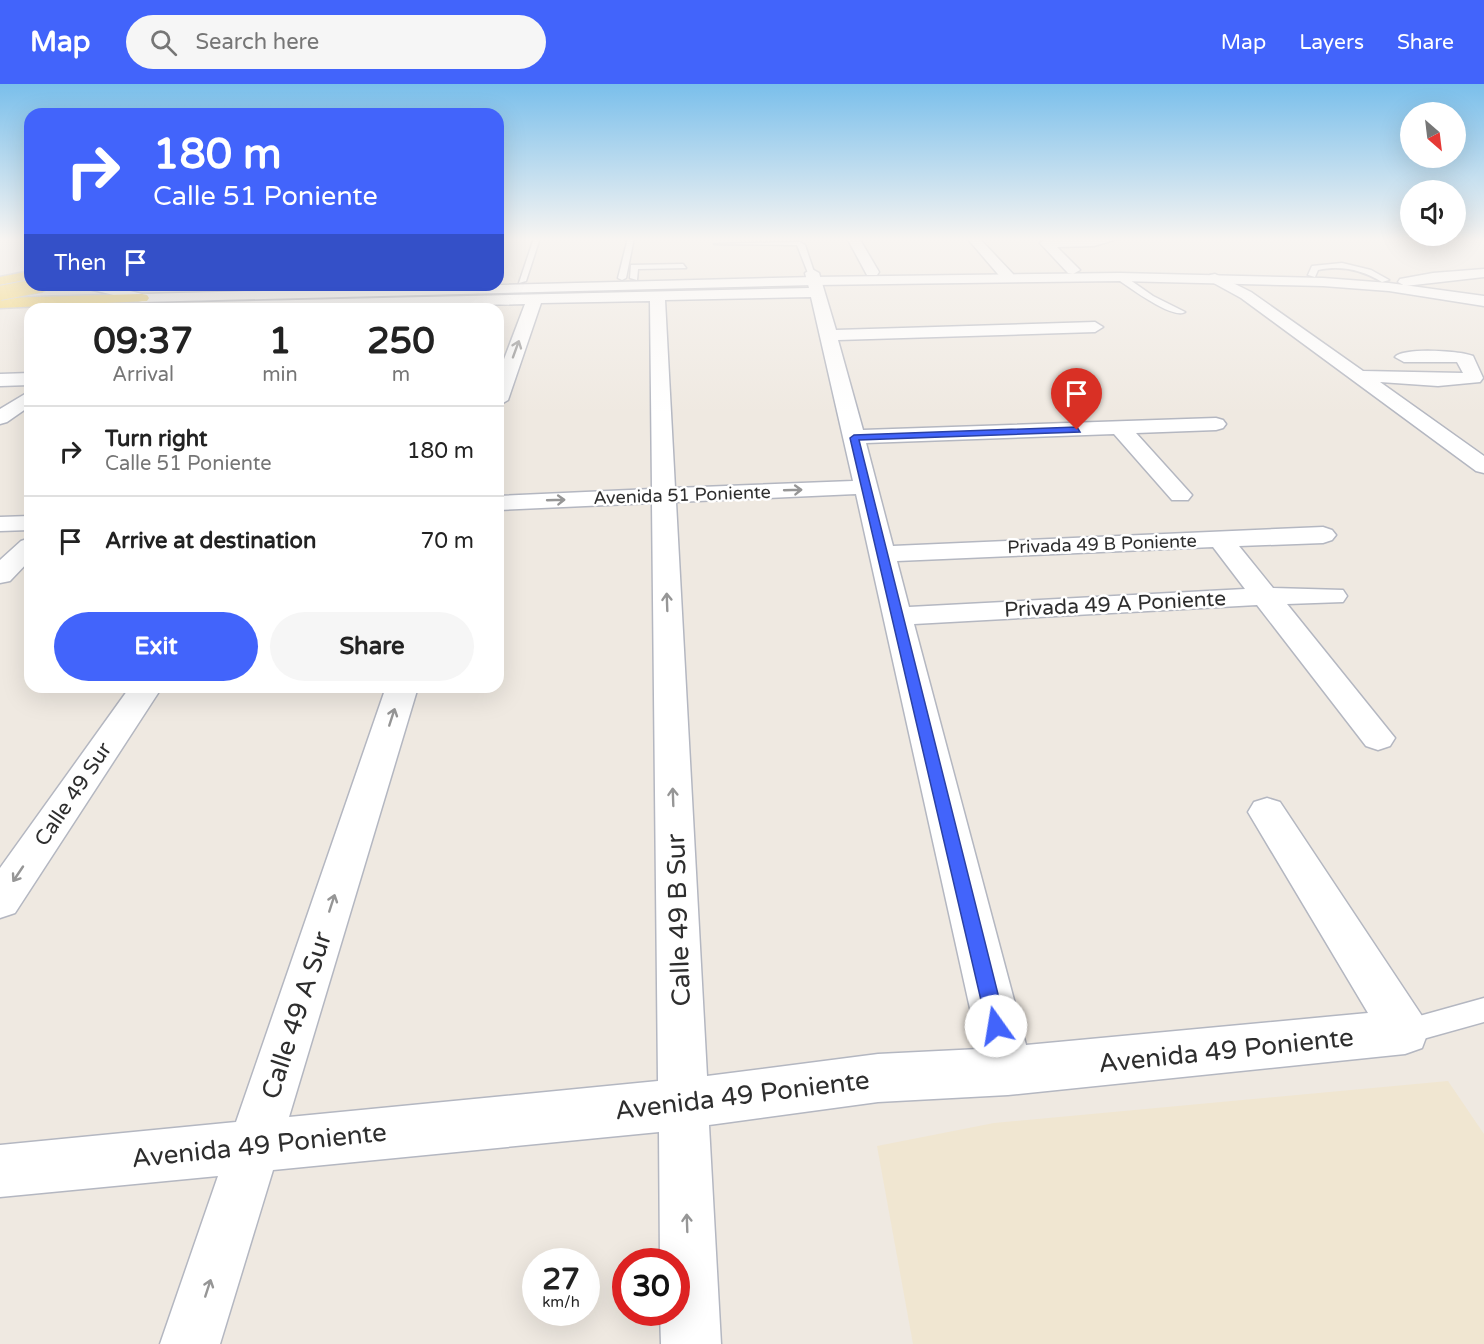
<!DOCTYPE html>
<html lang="en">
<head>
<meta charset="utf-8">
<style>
  body { margin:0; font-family:"Varela Round",sans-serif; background:#f6f6f6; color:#222; height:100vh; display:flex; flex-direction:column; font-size:22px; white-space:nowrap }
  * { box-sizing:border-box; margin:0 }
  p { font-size:20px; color:#767676 }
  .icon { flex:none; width:33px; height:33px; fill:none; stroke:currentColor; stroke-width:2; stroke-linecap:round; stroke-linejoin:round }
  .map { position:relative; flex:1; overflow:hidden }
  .panel { position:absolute; left:24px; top:219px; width:480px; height:390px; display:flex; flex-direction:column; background:#fff; border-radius:18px; box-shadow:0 6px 24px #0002 }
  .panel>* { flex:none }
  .guide { position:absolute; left:24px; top:24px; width:480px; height:183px; border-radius:18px; box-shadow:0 6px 24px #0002; background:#4264fb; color:#fff; overflow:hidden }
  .needle { width:39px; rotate:152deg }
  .controls { position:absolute; left:1400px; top:18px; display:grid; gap:12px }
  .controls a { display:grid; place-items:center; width:66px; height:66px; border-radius:50%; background:#fff; box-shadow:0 6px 24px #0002; font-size:30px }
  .speed { position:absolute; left:522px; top:1164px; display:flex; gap:12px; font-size:30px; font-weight:700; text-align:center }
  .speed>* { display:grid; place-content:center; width:78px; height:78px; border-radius:50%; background:#fff; box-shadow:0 6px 24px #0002; line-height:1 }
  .speed small { font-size:15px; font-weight:400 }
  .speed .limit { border:9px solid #d22; background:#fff; color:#111 }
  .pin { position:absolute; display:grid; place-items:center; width:51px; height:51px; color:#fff; margin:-62px -26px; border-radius:50% 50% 50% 0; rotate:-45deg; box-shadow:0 0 6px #0007 }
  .pin .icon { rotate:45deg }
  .me { position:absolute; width:66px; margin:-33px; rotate:347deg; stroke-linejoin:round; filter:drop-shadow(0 0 4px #0008) }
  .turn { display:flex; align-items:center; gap:21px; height:126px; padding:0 30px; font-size:27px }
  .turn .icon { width:78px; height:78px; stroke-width:2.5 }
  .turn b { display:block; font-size:42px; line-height:51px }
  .then { display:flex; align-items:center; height:57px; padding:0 30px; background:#0003; gap:12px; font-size:22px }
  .eta { display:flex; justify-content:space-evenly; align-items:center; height:102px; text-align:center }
  .eta b { font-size:36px; font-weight:800; line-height:42px }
  .cta { display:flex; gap:12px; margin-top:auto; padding:12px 30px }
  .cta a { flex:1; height:69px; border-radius:36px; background:#4264fb; color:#fff; font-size:24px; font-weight:800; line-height:69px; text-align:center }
  .cta a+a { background:#f6f6f6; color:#222 }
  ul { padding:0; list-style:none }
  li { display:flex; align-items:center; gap:18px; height:90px; padding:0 30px; border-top:2px solid #e0e0e0 }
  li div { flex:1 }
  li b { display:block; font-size:22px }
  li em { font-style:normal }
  header { display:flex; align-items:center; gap:36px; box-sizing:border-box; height:84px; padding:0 30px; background:#4264fb; color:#fff }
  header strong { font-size:28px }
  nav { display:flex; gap:33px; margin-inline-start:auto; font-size:21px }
  .search { width:420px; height:54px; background:#f6f6f6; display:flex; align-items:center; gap:15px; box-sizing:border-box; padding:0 21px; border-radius:33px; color:#767676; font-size:22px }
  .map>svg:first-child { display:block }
  .education { fill:#f0e6d1 }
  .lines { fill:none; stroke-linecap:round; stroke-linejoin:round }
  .service-casing { stroke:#b4b7c1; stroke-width:3 }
  .minor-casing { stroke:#b4b7c1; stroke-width:3 }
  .secondary-casing { stroke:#b4b7c1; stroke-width:3 }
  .primary-casing { stroke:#c9c9c9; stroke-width:3 }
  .service { fill:#fff; fill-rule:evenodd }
  .minor { fill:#fff; fill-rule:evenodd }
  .secondary { fill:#fff; fill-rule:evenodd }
  .primary { fill:#f2d163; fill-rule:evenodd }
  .primary-bridge-casing { stroke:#c9c9c9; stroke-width:16; stroke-linecap:butt }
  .primary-bridge { stroke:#f2d163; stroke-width:14 }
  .oneway { stroke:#969696 }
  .route { fill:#4264fb; stroke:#2b41a3; stroke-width:1.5 }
  .labels { text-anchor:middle; stroke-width:5; stroke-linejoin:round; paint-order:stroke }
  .far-street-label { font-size:18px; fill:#2e2e2e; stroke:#fff }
  .street-label { font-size:21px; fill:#2e2e2e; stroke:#fff }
  .near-street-label { font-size:26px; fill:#2e2e2e; stroke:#fff }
</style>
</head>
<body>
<header>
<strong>Map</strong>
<div class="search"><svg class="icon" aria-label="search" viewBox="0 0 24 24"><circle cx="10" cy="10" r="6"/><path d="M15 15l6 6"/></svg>Search here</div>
<nav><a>Map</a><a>Layers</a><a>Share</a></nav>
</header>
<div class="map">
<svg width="1484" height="1260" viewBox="0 0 1484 1260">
  <rect width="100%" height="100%" fill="#efe9e1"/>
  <!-- education -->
  <path class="education" d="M1448 997 1484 1050V1260H913L877 1062 994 1039Z"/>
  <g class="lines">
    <defs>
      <path id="service" d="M534 154H540L526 197 519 199Z
        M628 154H634L626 194 622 196 618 194Z
        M800 158 805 161 815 191 808 189 797 161 714 160Z
        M1342 179 1371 186 1389 196 1382 198C1362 186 1342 181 1318 186L1315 193 1308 191 1312 182Z
        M683 180 686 184 638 185 637 196 630 194 631 181Z
        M1117 191H1123L1153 212 1185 228C1173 236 1129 203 1117 195Z
        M236 201H245L237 206 233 204Z
        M295 201H303L298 205Z
        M1484 914V938L1405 960 1396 957 1392 948 1396 939 1405 936Z"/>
      <path id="minor" d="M847 154H859L879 188 877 191H867Z
        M967 154H979L1013 190V196H1003Z
        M1121 154 1094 162 1057 163 1080 186 1073 190 1068 189 1040 159 1046 155Z
        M812 185 819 189 836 246 1095 238 1103 243 1095 248 838 256 863 346 1216 334 1223 336 1226 340 1223 344 1216 346 1136 349 1192 411 1188 416H1172L1114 350 866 359 893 462 1323 443 1332 446 1336 451 1332 456 1323 459 1239 462 1273 504 1343 506 1347 512 1343 518 1287 520 1395 654 1390 662 1378 666 1366 662 1257 521 914 540 1026 961 1368 929 1248 728 1254 718 1267 714 1280 718 1422 932 1428 948 1422 964 1405 970 1008 1011 878 1018 709 1041 721 1260H661L660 1228H676V1178H660L659 1048 273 1086 220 1260H160L218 1092 0 1113V1061L236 1038 386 603H418L289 1033 658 997 652 419 498 426V412L652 405 650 217 541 219 508 316 498 322V291L525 220 308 225H114L122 220 809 204 805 189ZM811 213 853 397 675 404 665 216ZM856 410 979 965 878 970 707 992 676 418ZM1213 463 1245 505 909 523 897 477Z
        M1484 185V193L1405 202 1398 198 1400 195 1433 189Z
        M1215 190 1251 208 1363 287 1463 289 1457 278H1404L1395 273C1404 263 1461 267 1473 272L1483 294 1480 298 1438 302 1380 298 1484 372V389L1476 387 1241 214 1210 197V191Z
        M30 289V301L0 302V290Z
        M30 307V322L7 338 0 340V325Z
        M30 432V446L0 447V433Z
        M30 454V476L10 497 0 499V476L21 457Z
        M130 603H162L15 829 0 834V784Z"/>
      <path id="secondary" d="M1120 189 1323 194 1389 199 1484 212V222L1389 207 1323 202 1120 197 815 201 142 218 85 204 83 201H107L142 210 815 193Z"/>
      <path id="primary" d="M30 187V195L0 201V193Z
        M142 210 147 211 149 214 147 217 0 224V214Z"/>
    </defs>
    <!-- service casing -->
    <use href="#service" class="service-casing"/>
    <!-- minor casing -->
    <use href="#minor" class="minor-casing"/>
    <!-- secondary casing -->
    <use href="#secondary" class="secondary-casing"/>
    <!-- primary casing -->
    <use href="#primary" class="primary-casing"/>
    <!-- service -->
    <use href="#service" class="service"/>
    <!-- minor -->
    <use href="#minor" class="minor"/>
    <!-- secondary -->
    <use href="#secondary" class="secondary"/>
    <!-- primary -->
    <use href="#primary" class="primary"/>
    <defs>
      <path id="primary-bridge" d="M0 209 42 201"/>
    </defs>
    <!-- primary-bridge casing -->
    <use href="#primary-bridge" class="primary-bridge-casing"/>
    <!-- primary-bridge -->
    <use href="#primary-bridge" class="primary-bridge"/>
  </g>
  <!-- one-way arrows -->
  <defs><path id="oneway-shaft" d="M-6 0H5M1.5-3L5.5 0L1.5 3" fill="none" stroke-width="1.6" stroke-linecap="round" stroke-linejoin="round" transform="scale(1.5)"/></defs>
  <g class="oneway">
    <use href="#oneway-shaft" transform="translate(516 265) rotate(-70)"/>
    <use href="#oneway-shaft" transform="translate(793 406) rotate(-2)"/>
    <use href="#oneway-shaft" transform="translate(556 416) rotate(-2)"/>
    <use href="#oneway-shaft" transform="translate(667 518) rotate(-92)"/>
    <use href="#oneway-shaft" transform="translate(392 633) rotate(-72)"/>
    <use href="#oneway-shaft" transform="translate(673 713) rotate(-92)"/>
    <use href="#oneway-shaft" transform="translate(18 790) rotate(124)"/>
    <use href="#oneway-shaft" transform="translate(332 819) rotate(-72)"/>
    <use href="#oneway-shaft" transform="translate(687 1139) rotate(-92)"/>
    <use href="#oneway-shaft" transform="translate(208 1204) rotate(-72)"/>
  </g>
  <!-- sky -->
  <linearGradient id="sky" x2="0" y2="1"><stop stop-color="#7abfeb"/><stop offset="0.47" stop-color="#f8f5f2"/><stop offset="1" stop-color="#f8f5f2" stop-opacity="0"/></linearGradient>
  <rect width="1484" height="330" fill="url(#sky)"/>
  <!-- route -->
  <path class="route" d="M1077 343 1080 348 859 356 1006 942 1003 948 996 951 990 948 987 942 850 354 854 351Z"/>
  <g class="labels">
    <!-- far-street labels -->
    <g class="far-street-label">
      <text transform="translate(682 411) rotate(-2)" y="6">Avenida 51 Poniente</text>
      <text transform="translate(1102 460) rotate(-2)" y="6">Privada 49 B Poniente</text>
    </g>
    <!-- street labels -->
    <g class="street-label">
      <text transform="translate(1115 520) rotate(-3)" y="7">Privada 49 A Poniente</text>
      <text transform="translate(73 710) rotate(-56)" y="7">Calle 49 Sur</text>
    </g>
    <!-- near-street labels -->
    <g class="near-street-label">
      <text transform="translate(678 836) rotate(-92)" y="9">Calle 49 B Sur</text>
      <text transform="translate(296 931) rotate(-72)" y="9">Calle 49 A Sur</text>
      <text transform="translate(1226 966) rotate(-6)" y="9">Avenida 49 Poniente</text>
      <text transform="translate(742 1011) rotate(-7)" y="9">Avenida 49 Poniente</text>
      <text transform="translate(259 1061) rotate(-6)" y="9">Avenida 49 Poniente</text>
    </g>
  </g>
</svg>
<div class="controls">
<a><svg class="needle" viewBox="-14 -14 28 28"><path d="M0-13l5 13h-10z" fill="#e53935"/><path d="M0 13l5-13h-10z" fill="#767676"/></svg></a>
<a><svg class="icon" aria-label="sound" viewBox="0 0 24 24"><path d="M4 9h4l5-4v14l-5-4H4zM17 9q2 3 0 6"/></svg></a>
</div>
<div class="speed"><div>27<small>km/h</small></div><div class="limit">30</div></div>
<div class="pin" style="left:1077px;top:346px;background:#d93025"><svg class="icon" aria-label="arrive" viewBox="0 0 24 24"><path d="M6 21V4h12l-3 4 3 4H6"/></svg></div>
<svg class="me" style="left:996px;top:942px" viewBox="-20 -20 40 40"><circle r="19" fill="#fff"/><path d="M0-13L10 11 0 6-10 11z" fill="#4264fb"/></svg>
<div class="guide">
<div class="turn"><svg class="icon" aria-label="right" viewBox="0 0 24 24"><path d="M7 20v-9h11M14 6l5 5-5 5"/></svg><div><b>180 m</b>Calle 51 Poniente</div></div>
<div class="then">Then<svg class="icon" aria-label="arrive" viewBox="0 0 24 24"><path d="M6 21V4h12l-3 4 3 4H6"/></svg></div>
</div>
<section class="panel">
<div class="eta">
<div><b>09:37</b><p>Arrival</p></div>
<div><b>1</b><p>min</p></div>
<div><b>250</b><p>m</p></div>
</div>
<ul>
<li><svg class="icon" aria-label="right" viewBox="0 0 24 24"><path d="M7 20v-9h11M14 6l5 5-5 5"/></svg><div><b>Turn right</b><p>Calle 51 Poniente</p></div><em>180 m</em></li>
<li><svg class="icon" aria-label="arrive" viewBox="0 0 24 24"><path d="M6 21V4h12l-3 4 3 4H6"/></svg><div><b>Arrive at destination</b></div><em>70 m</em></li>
</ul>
<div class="cta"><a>Exit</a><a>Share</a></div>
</section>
</div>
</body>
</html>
